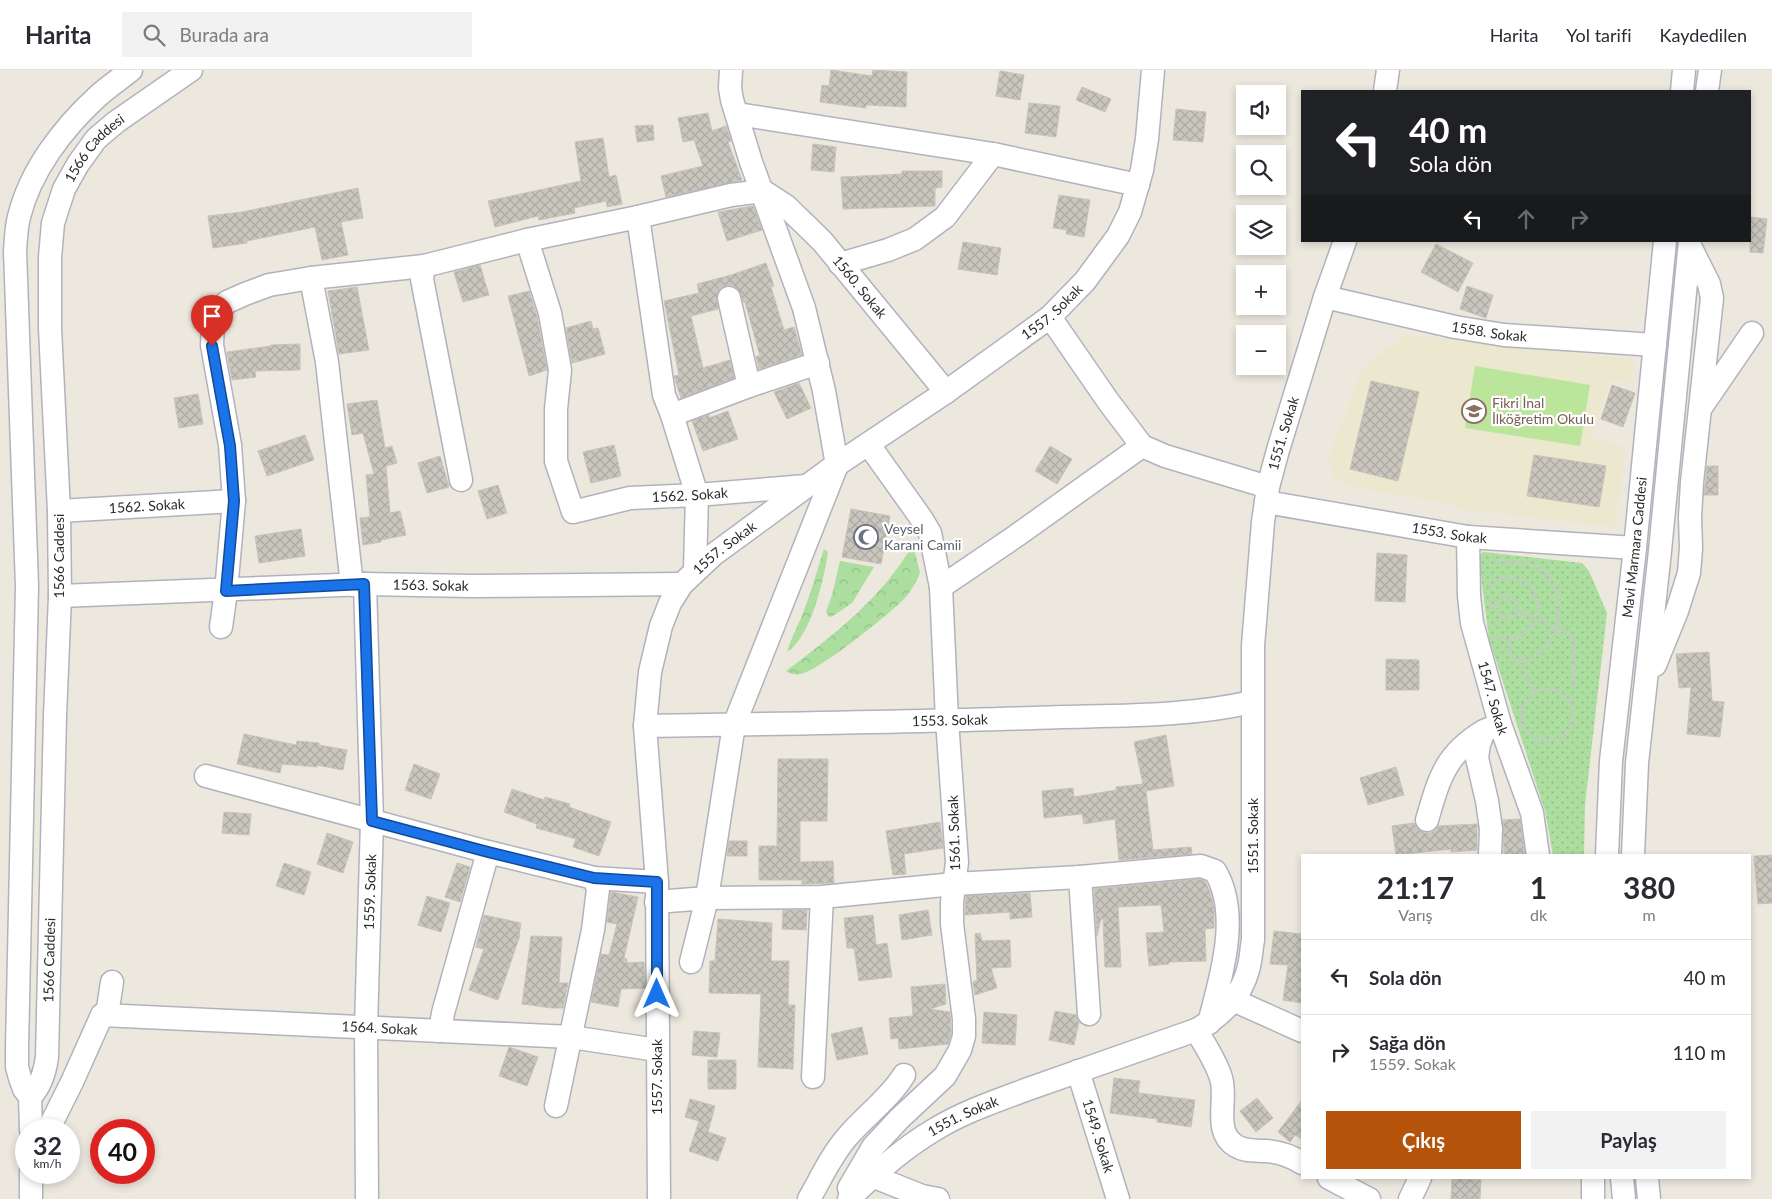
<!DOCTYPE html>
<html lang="tr">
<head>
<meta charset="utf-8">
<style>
  body { margin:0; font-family:Lato,sans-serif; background:#f2f2f3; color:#2b2b33; height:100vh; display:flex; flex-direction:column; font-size:19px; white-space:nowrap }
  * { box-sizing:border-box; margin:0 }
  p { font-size:16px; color:#7c7c81 }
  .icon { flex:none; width:28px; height:28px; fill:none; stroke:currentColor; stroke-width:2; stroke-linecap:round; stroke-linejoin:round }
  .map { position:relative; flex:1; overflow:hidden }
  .drawer { position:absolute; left:1301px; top:784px; width:450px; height:325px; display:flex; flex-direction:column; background:#fff; border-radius:0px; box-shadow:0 2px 8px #0003 }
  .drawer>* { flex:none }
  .hud { position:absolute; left:1301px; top:20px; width:450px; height:152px; border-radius:0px; box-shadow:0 2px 8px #0003; background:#202124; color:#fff; overflow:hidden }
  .fabs { position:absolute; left:1236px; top:15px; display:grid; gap:10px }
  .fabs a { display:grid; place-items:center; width:50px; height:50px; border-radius:0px; background:#fff; box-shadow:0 2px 8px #0003; font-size:25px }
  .speed { position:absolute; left:15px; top:1049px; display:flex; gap:10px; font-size:25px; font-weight:700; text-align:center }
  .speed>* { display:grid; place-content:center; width:65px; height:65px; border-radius:50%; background:#fff; box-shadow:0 2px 8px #0003; line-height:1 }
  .speed small { font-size:12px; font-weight:400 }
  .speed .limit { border:8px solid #d22; background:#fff; color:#111 }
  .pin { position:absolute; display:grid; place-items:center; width:42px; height:42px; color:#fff; margin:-51px -21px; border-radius:50% 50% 50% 0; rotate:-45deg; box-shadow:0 0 5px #0007 }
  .pin .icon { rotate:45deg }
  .me { position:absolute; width:55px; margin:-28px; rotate:0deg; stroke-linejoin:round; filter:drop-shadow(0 0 4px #0008) }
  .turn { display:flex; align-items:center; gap:18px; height:105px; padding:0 25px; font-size:22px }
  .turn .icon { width:65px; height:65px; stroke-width:2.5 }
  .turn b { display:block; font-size:35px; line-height:42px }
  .lanes { display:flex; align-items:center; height:48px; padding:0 25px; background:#0003; justify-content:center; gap:25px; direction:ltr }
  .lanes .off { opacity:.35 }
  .eta { display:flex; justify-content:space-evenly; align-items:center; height:85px; text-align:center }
  .eta b { font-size:30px; font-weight:700; line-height:35px }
  .button { display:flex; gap:10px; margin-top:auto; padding:10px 25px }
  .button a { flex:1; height:58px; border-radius:0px; background:#b45309; color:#fff; font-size:20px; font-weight:700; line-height:58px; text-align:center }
  .button a+a { background:#f2f2f3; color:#2b2b33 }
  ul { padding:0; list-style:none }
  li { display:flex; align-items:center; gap:15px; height:75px; padding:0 25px; border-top:1px solid #e1e1e2 }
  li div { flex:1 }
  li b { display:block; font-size:19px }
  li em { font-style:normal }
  header { display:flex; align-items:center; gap:30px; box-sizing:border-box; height:70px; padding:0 25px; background:#fff; border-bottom:1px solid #e1e1e2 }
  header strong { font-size:24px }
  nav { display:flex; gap:28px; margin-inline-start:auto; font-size:18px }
  .search { width:350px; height:45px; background:#f2f2f3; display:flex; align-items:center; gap:12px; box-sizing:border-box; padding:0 18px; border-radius:0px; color:#7c7c81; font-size:19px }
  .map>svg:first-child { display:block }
  .education { fill:#ece7cf }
  .forest { fill:url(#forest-crowns) }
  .park { fill:url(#park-dots) }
  .pitch { fill:#bae59b }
  .building { fill:url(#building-cross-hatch); stroke:#c7c4b8 }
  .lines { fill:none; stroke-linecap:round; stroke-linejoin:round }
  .minor-casing { stroke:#b2b2be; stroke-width:25 }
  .path { stroke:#c8c8c8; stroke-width:3; stroke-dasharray:4 2.5; stroke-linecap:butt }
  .minor { stroke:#fff; stroke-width:22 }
  .route-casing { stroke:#114b97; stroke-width:12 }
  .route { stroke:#1a73e8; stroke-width:9 }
  .labels { text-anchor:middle; stroke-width:4.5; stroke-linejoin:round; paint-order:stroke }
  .street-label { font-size:14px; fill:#2b2b2b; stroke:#fff }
  .education-label { font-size:14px; fill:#785e54; stroke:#fff; text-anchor:start }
  .worship-label { font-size:14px; fill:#5b616d; stroke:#fff; text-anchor:start }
</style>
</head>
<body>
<header>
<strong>Harita</strong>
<div class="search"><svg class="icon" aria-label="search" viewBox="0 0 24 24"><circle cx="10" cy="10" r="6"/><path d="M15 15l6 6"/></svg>Burada ara</div>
<nav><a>Harita</a><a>Yol tarifi</a><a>Kaydedilen</a></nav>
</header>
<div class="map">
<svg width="1772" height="1129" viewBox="0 0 1772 1129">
  <defs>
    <pattern id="forest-crowns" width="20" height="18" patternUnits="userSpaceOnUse" patternTransform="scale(1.25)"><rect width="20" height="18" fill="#abde9f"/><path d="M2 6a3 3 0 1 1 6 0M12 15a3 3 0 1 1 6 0" fill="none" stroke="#93bf89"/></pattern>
    <pattern id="park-dots" width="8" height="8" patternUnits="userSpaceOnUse" patternTransform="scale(1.25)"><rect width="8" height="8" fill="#abde9f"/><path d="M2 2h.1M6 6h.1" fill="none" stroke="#93bf89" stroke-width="1.8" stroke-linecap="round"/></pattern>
    <pattern id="building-cross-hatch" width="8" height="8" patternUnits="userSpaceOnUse" patternTransform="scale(1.25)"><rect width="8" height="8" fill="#c8c6bd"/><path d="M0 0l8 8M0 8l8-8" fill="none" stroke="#acaaa3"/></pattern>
  </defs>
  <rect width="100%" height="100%" fill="#ece8de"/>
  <!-- education -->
  <path class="education" d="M1403 265 1634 289 1632 313 1609 311 1592 368 1626 377 1615 457 1466 440 1453 434 1369 420 1335 410 1332 403 1329 388 1361 302Z"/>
  <!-- forest -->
  <path class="forest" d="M913 474 920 503C916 512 911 522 904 529 888 545 820 600 801 604 795 605 791 604 786 601 834 565 883 527 913 474Z
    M824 479 828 482C824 509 811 567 787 582 791 568 798 556 803 543 811 522 817 501 824 479Z
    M840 491 874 497 852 533 833 546 829 547 826 542 832 525Z"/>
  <!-- park -->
  <path class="park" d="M1484 482 1582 493 1589 501 1607 543 1585 735 1584 785H1553L1545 741 1489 569 1479 490 1481 484Z"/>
  <!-- pitch -->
  <path class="pitch" d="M1475 296 1590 315 1580 376 1465 358Z"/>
  <!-- building -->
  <path class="building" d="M831 0 872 6 873 0 907 2 906 37 866 35V38L820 32 822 15 829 16Z
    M1000 1 1024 5 1020 30 996 26Z
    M1082 17 1111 29 1105 42 1076 30Z
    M1029 33 1060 36 1056 67 1025 63Z
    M1176 39 1206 42 1203 72 1173 70Z
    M708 43 712 61 726 56 731 71 728 72 742 110 666 127 661 106 703 96 694 70 683 72 678 48Z
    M653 55 654 70 637 72 635 56Z
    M603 68 609 107 616 105 622 134 607 137 606 131 574 138 575 143 539 150 538 146 495 157 488 131 581 111 575 72Z
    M813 74 836 77 834 102 811 100Z
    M902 101H942V117L935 118V136L843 139 841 107 902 104Z
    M358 118 363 148 341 152 348 185 322 190 315 157 247 171V173L213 178 208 146 242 142Z
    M1059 125 1090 130 1084 167 1066 164 1067 160 1053 158Z
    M753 136 762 160 727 171 718 142Z
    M1750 147 1767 149 1763 183 1750 182Z
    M963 172 1001 178 997 205 958 199Z
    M1436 174 1473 193 1458 222 1421 202Z
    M766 193 774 216 771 217 784 260 794 257 802 285 759 299 756 286H760L745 232 744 233 738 219 732 215H726L720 218 717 224 718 239 691 246 703 298 730 290 734 308 681 328 674 306 679 305 664 231 699 223 697 214 731 205Z
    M480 195 489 225 463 232 454 202Z
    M1467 216 1493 225 1486 248 1460 239Z
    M357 217 369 280 339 284 328 221Z
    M529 221 537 246 547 300 529 306 508 226Z
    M591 251 593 259 598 258 605 284 572 293 566 258Z
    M300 274V300L255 301 256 307 232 310 227 282 271 276V275Z
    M1371 311 1419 322 1398 411 1350 399Z
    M799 313 811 338 787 349 774 322Z
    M1612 315 1635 323 1623 357 1601 349Z
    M198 324 203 354 179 358 174 328Z
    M377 330 385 378 392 376 397 393 386 396 390 443 400 441 406 465 381 470V472L363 475 360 448 370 447 366 405 374 404 363 363 352 365 347 334Z
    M728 341 738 369 703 381 692 351 709 345V348Z
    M305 365 314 390 267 406 258 381Z
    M614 375 621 406 591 413 583 382Z
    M1050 376 1072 389 1057 414 1035 401Z
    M1534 385 1606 396 1599 437 1527 426Z
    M440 386 449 417 427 423 418 393Z
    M1707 396H1718V425H1704Z
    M498 415 507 443 487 449 478 421Z
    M851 439 890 446 881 494 842 487Z
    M301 459 305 486 259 493 255 466Z
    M1377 483 1407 485 1405 532 1375 531Z
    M1709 582 1712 631 1724 632 1720 667 1687 664 1691 617 1679 618 1676 584Z
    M1386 589 1419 590V620H1386Z
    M244 664 296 675 297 671 319 673V675L347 680 343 700 317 695V697L282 694 280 703 237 694Z
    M1166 665 1174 716 1146 721 1153 780 1191 777 1192 784 1119 790 1115 749 1084 754 1082 744 1044 748 1042 721 1073 718 1074 727 1116 720V717L1143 714 1134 672Z
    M778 689H828L827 751H800V792L833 791 834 813 802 814V810H759V776H777Z
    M414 694 440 704 431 729 405 720Z
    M1396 697 1404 725 1368 735 1360 708Z
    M512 719 544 730 545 727 570 734 569 737 611 752 599 786 573 777 576 769 536 758 537 754 504 742Z
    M224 742 251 744 249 765 222 763Z
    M1520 749 1525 785H1504L1503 750Z
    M940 752 943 778 904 784 906 804 893 805 886 761Z
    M1414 753 1418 759 1424 763H1431L1436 760 1438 756 1477 754V780L1451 782V779L1396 785 1392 756Z
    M327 763 353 772 343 803 317 794Z
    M729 771H747V786H727Z
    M1772 785V833L1758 834 1754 786Z
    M284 793 311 802 304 825 276 816Z
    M457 793 470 797 460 832 445 827Z
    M1199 809 1205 811 1210 822 1214 838V858L1205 859 1206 891 1169 892V894L1149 896 1146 863 1164 862 1161 835 1118 837 1121 897H1105L1103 849H1101L1097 866 1094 819Z
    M611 822 638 827 624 888 627 889V893L644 892 645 918 621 919 618 937 591 932 601 884 609 885 617 854 607 852Z
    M1030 823 1032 847 1010 849V842L965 845 966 826Z
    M427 826 450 833 441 862 418 855Z
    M783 840H807L806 860 782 859Z
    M928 840 932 865 902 870 899 845Z
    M484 845 521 853 519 865H520L498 930 469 920 484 879 476 877Z
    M873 845 876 875 887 873 892 907 859 911 854 878H847L844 848Z
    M718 849 772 853 771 891H789L788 935H795L793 999 758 997 761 924 709 923 710 891H715Z
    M1274 861 1302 864V933L1283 930 1288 895 1270 894Z
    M980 863 982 871 1010 870 1011 897 991 898 997 918 975 925 973 912 977 910 975 864Z
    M531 866 562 867 559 913H568L563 938H552L522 934Z
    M945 914 946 934 930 939 950 942 951 964 948 974 899 979 898 968 891 969 889 948 913 946 911 917Z
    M1055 941 1076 945 1079 952 1074 975 1049 970Z
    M984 942 1017 945 1015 975 982 973Z
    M862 957 868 984 837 990 831 964Z
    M694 961 720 963 717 987 692 985Z
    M509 977 538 987 527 1016 499 1006Z
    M708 990H736V1019H708Z
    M1114 1008 1140 1011 1138 1023 1195 1030 1191 1057 1157 1052V1049L1110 1043Z
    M1257 1028 1273 1048 1256 1062 1240 1041Z
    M690 1029 715 1036 708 1062 726 1068 718 1091 689 1081 699 1051 685 1047Z
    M1302 1030V1069L1295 1065 1290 1072 1278 1062Z
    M1452 1108 1481 1110 1480 1129H1451Z"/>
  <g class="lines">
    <defs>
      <g id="minor">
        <path d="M1385 21 1388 0"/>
        <path d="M1682 21 1684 0"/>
        <path d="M1707 21 1710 0"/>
        <path d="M737 44 993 84 1138 115"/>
        <path d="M638 147 664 325 672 345 697 425 695 500"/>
        <path id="s1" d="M527 170 550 243 560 300 556 339V391L573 442 630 428 697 425 806 416"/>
        <path d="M840 194 888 180 915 169 945 147 993 84"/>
        <path d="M424 196 422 209 461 410"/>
        <path d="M311 208 327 292 352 515"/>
        <path id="s2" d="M1325 227 1455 257 1504 265 1655 275"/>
        <path d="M729 228 749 316"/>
        <path d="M1050 247 1108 331 1142 376 1165 386 1268 417"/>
        <path d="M1702 336 1752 263"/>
        <path d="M672 345 749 316 818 293"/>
        <path id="s3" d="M1266 432 1468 467 1635 478"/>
        <path id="s4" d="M59 441 234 431"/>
        <path id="s5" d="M1468 467 1469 526 1472 553 1500 654 1532 743 1538 785"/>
        <path d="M365 514 372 751 366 957 367 1129"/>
        <path d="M941 517 1016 466 1142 376"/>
        <path id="s6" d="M60 526 365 514 471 516 682 514"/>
        <path id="s7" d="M221 557 226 521 234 431 230 375 212 275 213 254 217 244 227 232 245 224 269 215 311 208 424 196 527 170 638 147 731 125 763 121 786 136 822 171 946 322"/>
        <path d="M1655 595 1677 541 1689 503 1691 478 1690 447 1692 412 1712 228 1709 214 1690 176"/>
        <path id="s8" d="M645 656C775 654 905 652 1034 648 1106 645 1182 648 1252 632"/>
        <path d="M206 706 488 782 594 808 598 819 593 860 556 1036"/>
        <path d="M1427 750C1439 709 1445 684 1484 661"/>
        <path d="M1490 785 1491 759 1487 731 1477 688 1479 674 1484 661 1500 654"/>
        <path id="s9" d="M1607 785 1611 691 1635 478 1665 171"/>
        <path d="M1633 785 1637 693 1660 481 1690 171"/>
        <path d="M1080 807 1089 944"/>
        <path d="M594 808 657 812"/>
        <path d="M656 832 707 828 822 827 954 814 1080 807 1201 796 1215 801C1241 844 1221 907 1209 953"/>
        <path d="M691 892 707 828 734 655 837 395 824 321 804 238 751 92 732 30 730 18 731 0"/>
        <path d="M1233 930 1302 961"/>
        <path d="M107 945 112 912"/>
        <path d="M1196 960C1205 975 1216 991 1221 1008 1228 1029 1212 1062 1236 1076 1246 1082 1255 1080 1266 1081 1280 1082 1291 1086 1302 1093"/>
        <path d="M440 961 443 943 488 782"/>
        <path id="s10" d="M1078 1001 1118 1129"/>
        <path d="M813 1007 822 827"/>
        <path id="s11" d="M30 1027C41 1016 45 1002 47 987L55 646 60 526 59 441 50 258V187L53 153 64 119 78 94 96 69 116 52 191 0"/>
        <path d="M31 1060 30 1027 24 1019 20 1008 17 997V978L27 516 15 181C16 170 16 158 19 147 30 101 63 58 98 26 108 17 120 9 131 0"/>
        <path id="s12" d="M48 1060 72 1012 102 945 571 967 657 980"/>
        <path d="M31 1102V1129"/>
        <path d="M872 1106 922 1126 938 1129"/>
        <path d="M1329 1108 1369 1129"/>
        <path d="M1622 1108 1624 1129"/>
        <path d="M1647 1108 1649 1129"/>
        <path d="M849 1118 873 1077 899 1049 945 1006 960 980 964 966V949L952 854V832L957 792 947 650 941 517 930 463 921 448 869 375"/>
        <path id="s13" d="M659 1129 657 812 645 656 650 602 661 556 670 533 682 514 713 485 826 402 946 322 1050 247 1085 211 1118 166 1130 142 1142 100 1147 69 1153 0"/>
        <path d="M809 1129C821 1108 832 1084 848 1066 866 1045 890 1028 904 1005"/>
        <path id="s14" d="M849 1129C875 1103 902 1079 934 1060 963 1042 996 1031 1028 1019 1084 999 1140 980 1196 960 1220 947 1241 927 1248 900 1251 891 1251 880 1253 870V576L1263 452 1268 417 1278 380 1325 227 1345 171"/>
        <path d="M1410 1129 1420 1108"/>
        <path d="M1593 1129V1108"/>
      </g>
    </defs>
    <!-- minor casing -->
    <use href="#minor" class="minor-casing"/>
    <!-- path -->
    <path class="path" d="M1496 490C1510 492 1528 491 1541 499 1567 516 1563 568 1538 584 1531 588 1520 590 1512 591L1509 570
      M1488 515C1512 497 1544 517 1537 545 1536 550 1532 554 1529 558 1520 570 1509 571 1495 567
      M1488 534H1497L1502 527H1510L1516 531 1518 541 1568 563 1571 566 1574 572 1573 617
      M1497 534V541L1503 547 1512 548 1518 541
      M1522 589 1533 623
      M1521 645a26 26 0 1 1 52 0a26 26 0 1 1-52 0Z"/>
    <!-- minor -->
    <use href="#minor" class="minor"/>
  </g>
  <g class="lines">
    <defs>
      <path id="route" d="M212 276 230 376 234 431 226 521 364 514 372 751 488 782 594 808 657 812V924"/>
    </defs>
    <!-- route casing -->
    <use href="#route" class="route-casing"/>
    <!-- route -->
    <use href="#route" class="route"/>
  </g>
  <!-- icons -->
  <defs>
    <symbol id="school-ring" viewBox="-11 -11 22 22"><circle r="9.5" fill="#fff" stroke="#8d6e63" stroke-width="1.5"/><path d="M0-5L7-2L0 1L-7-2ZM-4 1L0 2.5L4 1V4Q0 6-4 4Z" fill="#8d6e63"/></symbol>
    <symbol id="mosque-ring" viewBox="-11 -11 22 22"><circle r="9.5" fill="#fff" stroke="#6b7280" stroke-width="1.5"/><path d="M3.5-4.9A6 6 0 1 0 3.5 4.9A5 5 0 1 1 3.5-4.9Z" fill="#6b7280"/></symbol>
  </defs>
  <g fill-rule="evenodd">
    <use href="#school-ring" x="1460" y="327" width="28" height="28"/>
    <use href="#mosque-ring" x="852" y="453" width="28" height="28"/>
  </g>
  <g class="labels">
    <!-- street labels -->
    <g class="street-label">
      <text dy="5" stroke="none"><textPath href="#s11" startOffset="966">1566 Caddesi</textPath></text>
      <text dy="5" stroke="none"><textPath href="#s7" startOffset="1018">1560. Sokak</textPath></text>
      <text dy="5" stroke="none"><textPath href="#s13" startOffset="1082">1557. Sokak</textPath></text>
      <text dy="5" stroke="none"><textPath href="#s2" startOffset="168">1558. Sokak</textPath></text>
      <text dy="5" stroke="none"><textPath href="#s14" startOffset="1012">1551. Sokak</textPath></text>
      <text dy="5" stroke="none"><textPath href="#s1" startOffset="398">1562. Sokak</textPath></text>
      <text dy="5" stroke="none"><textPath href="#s4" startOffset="88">1562. Sokak</textPath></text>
      <text dy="5" stroke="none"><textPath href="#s3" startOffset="186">1553. Sokak</textPath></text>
      <text dy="5" stroke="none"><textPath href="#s9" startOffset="309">Mavi Marmara Caddesi</textPath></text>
      <text dy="5" stroke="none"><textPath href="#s13" startOffset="678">1557. Sokak</textPath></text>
      <text transform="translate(59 486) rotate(-90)" y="5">1566 Caddesi</text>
      <text dy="5" stroke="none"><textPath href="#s6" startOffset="371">1563. Sokak</textPath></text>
      <text dy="5" stroke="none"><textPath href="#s5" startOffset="164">1547. Sokak</textPath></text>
      <text dy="5" stroke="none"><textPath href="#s8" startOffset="305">1553. Sokak</textPath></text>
      <text transform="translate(954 763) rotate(-92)" y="5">1561. Sokak</text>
      <text transform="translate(1253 766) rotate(-90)" y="5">1551. Sokak</text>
      <text transform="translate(370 822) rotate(-88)" y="5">1559. Sokak</text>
      <text dy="5" stroke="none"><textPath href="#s11" startOffset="141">1566 Caddesi</textPath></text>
      <text dy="5" stroke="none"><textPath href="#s12" startOffset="405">1564. Sokak</textPath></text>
      <text transform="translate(657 1007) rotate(-90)" y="5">1557. Sokak</text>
      <text dy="5" stroke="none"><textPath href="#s14" startOffset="142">1551. Sokak</textPath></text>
      <text dy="5" stroke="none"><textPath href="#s10" startOffset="68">1549. Sokak</textPath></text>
    </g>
    <!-- education labels -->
    <g class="education-label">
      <text x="1492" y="338">Fikri İnal<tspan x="1492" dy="16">İlköğretim Okulu</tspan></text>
    </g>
    <!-- worship labels -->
    <g class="worship-label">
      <text x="884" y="464">Veysel<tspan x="884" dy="16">Karani Camii</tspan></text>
    </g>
  </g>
</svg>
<div class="fabs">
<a><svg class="icon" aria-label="sound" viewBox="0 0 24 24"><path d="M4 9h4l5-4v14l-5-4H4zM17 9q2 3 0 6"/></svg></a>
<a><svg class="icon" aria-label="search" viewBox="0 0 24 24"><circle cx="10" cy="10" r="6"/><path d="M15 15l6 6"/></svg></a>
<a><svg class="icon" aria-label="layers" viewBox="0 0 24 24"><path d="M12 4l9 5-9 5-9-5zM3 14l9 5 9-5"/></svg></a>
<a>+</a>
<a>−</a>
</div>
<div class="speed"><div>32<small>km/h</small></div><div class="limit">40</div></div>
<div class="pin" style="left:212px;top:276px;background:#d93025"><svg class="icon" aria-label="arrive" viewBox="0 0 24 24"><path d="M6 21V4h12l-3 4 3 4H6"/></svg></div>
<svg class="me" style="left:657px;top:924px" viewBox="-20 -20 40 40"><path d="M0-17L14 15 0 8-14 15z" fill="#1a73e8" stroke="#fff" stroke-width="4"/></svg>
<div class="hud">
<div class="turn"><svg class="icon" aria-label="left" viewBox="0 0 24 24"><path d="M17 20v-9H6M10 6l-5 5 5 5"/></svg><div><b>40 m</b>Sola dön</div></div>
<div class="lanes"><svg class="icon" aria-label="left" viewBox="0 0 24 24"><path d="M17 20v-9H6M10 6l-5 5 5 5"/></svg><svg class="icon off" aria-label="ahead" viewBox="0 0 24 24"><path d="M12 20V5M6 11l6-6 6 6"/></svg><svg class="icon off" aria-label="right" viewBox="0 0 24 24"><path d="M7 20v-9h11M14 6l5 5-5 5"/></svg></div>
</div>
<section class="drawer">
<div class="eta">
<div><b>21:17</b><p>Varış</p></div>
<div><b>1</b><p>dk</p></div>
<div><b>380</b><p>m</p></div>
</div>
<ul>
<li><svg class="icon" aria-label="left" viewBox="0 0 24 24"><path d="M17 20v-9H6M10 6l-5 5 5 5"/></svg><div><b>Sola dön</b></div><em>40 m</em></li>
<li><svg class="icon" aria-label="right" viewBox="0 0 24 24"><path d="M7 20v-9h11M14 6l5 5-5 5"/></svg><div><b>Sağa dön</b><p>1559. Sokak</p></div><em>110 m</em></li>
</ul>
<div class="button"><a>Çıkış</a><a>Paylaş</a></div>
</section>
</div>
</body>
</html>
